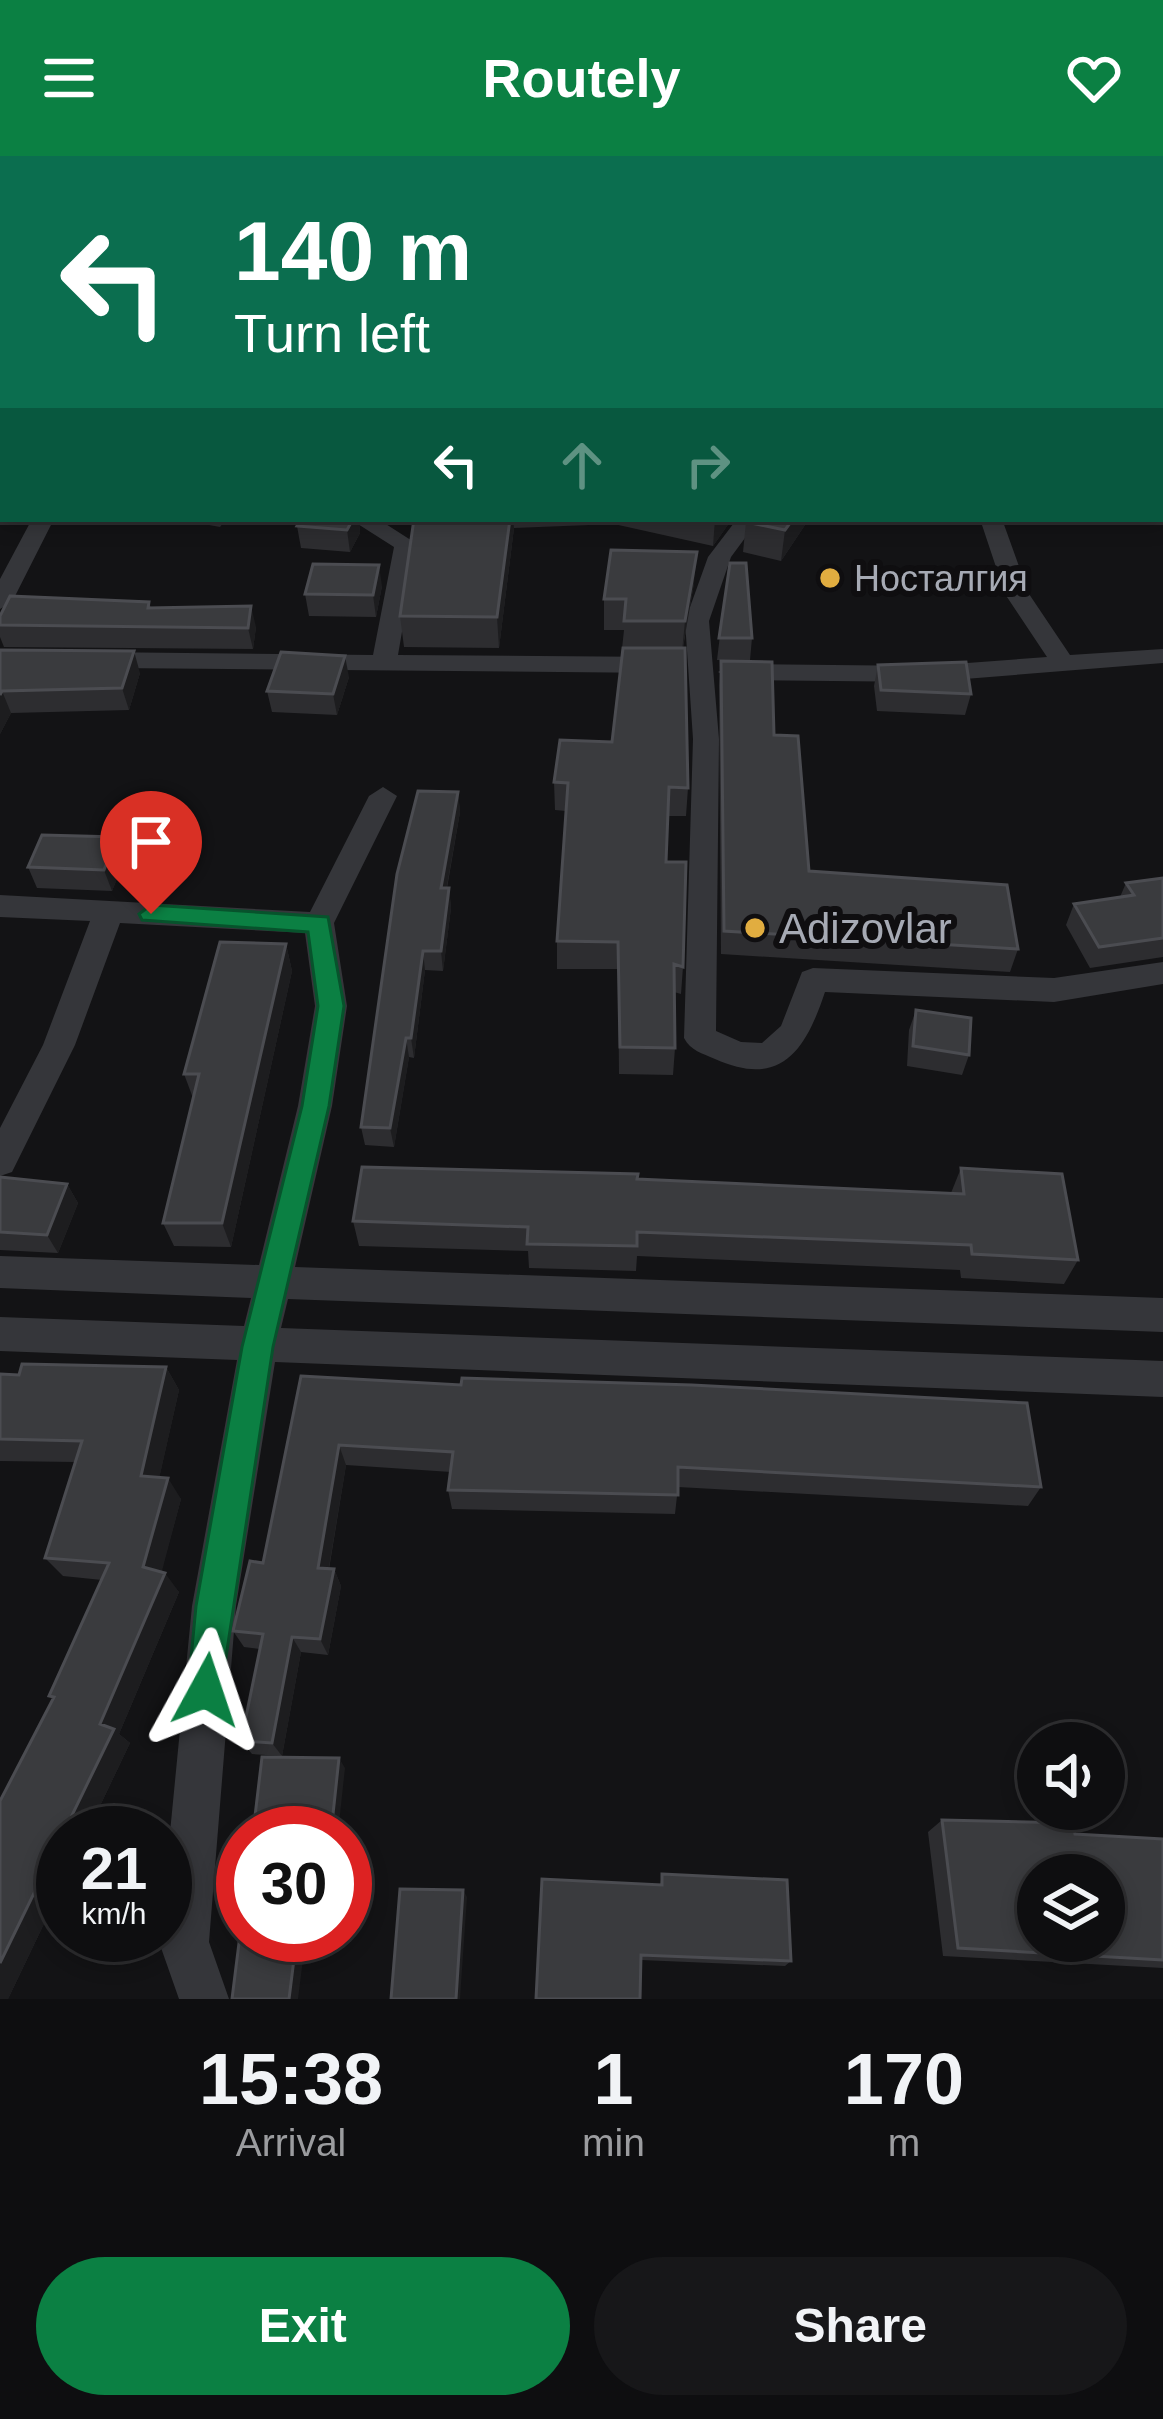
<!DOCTYPE html>
<html lang="en">
<head>
<meta charset="utf-8">
<style>
  body { margin:0; font-family:Arial,sans-serif; background:#171719; color:#f1f3f6; height:100vh; display:flex; flex-direction:column; font-size:45px; white-space:nowrap }
  * { box-sizing:border-box; margin:0 }
  p { font-size:39px; color:#9b9c9f }
  .icon { flex:none; width:66px; height:66px; fill:none; stroke:currentColor; stroke-width:2; stroke-linecap:round; stroke-linejoin:round }
  .map { position:relative; height:1843px; overflow:hidden }
  .drawer { display:flex; flex-direction:column; background:#0e0e10; flex:1 }
  .drawer>* { flex:none }
  .hud { position:absolute; left:0px; top:0px; width:1164px; height:366px; box-shadow:0 6px 18px #0003,0 0 0 3px #2e2e30; background:#0b6e4f; color:#fff; overflow:hidden }
  .fabs { position:absolute; left:1017px; top:1566px; display:grid; gap:24px }
  .fabs a { display:grid; place-items:center; width:108px; height:108px; border-radius:50%; background:#0e0e10; box-shadow:0 6px 18px #0003,0 0 0 3px #2e2e30; font-size:60px }
  .speed { position:absolute; left:36px; top:1650px; display:flex; gap:24px; font-size:60px; font-weight:700; text-align:center }
  .speed>* { display:grid; place-content:center; width:156px; height:156px; border-radius:50%; background:#0e0e10; box-shadow:0 6px 18px #0003,0 0 0 3px #2e2e30; line-height:1 }
  .speed small { font-size:30px; font-weight:400 }
  .speed .limit { border:18px solid #d22; background:#fff; color:#111 }
  .pin { position:absolute; display:grid; place-items:center; width:102px; height:102px; color:#fff; margin:-123px -51px; border-radius:50% 50% 50% 0; rotate:-45deg; box-shadow:0 0 12px #0007 }
  .pin .icon { rotate:45deg }
  .me { position:absolute; width:132px; margin:-66px; rotate:5deg; stroke-linejoin:round; filter:drop-shadow(0 0 9px #0008) }
  .turn { display:flex; align-items:center; gap:42px; height:252px; padding:0 36px; font-size:54px }
  .turn .icon { width:156px; height:156px; stroke-width:2.5 }
  .turn b { display:block; font-size:84px; line-height:102px }
  .lanes { display:flex; align-items:center; height:114px; padding:0 36px; background:#0003; justify-content:center; gap:60px; direction:ltr }
  .lanes .off { opacity:.35 }
  .eta { display:flex; justify-content:space-evenly; align-items:center; height:204px; text-align:center }
  .eta b { font-size:72px; font-weight:700; line-height:84px }
  .cta { display:flex; gap:24px; margin-top:auto; padding:24px 36px }
  .cta a { flex:1; height:138px; border-radius:72px; background:#0b8043; color:#fff; font-size:48px; font-weight:700; line-height:138px; text-align:center }
  .cta a+a { background:#171719; color:#f1f3f6 }
  header { display:flex; justify-content:space-between; align-items:center; height:156px; padding:0 36px; background:#0b8043; color:#fff; font-size:54px; font-weight:700 }
  .map>svg:first-child { display:block }
  .lines { fill:none; stroke-linecap:round; stroke-linejoin:round }
  .minor { fill:#35363a; fill-rule:evenodd }
  .tertiary { fill:#35363a; fill-rule:evenodd }
  .wall { fill:#2d2d30 }
  .shaded-wall { fill:#1d1d1f }
  .building { fill:#3a3b3e; stroke:#4b4c51; stroke-width:3; fill-rule:evenodd }
  .route { fill:#0b8043; stroke:#07532c; stroke-width:3 }
  .poi-dot { fill:#e1ad40; stroke:#0f0e10; stroke-width:4.5 }
  .labels { text-anchor:middle; stroke-width:12; stroke-linejoin:round; paint-order:stroke }
  .far-poi-label { font-size:36px; fill:#a6aab4; stroke:#0f0e10; text-anchor:start }
  .poi-label { font-size:42px; fill:#a6aab4; stroke:#0f0e10; text-anchor:start }
</style>
</head>
<body>
<header><svg class="icon" aria-label="menu" viewBox="0 0 24 24"><path d="M4 6h16M4 12h16M4 18h16"/></svg>Routely<svg class="icon" aria-label="heart" viewBox="0 0 24 24"><path d="M12 20l-8-8c-3-5 5-10 8-4 3-6 11-1 8 4z"/></svg></header>
<div class="map">
<svg width="1163" height="1843" viewBox="0 0 1163 1843">
  <rect width="100%" height="100%" fill="#131315"/>
  <g class="lines">
    <!-- minor -->
    <path class="minor" d="M0 25H3V35H0Z
      M32 363H54L12 446 0 453V423Z
      M350 363H378L417 388 398 499 664 501 677 509 664 517 0 511V495L373 499 394 391Z
      M737 363H759L731 401 709 465 719 583 716 875 741 886 762 887 781 870 802 816 813 812 1054 822 1163 806V828L1054 846 825 836C806 893 782 933 715 903 702 897 691 895 684 882L693 583 685 465 708 401Z
      M980 363H1002L1029 438 1070 499 1163 493V507L927 526 731 524 718 516 731 508 927 510 1047 501 1005 438Z
      M383 631 397 640 334 767 347 850 332 950 295 1111 1163 1142V1176L288 1143 281 1172 1163 1205V1241L275 1206 236 1450 209 1786 229 1843H179L159 1786 165 1779V1728L192 1450 237 1204 0 1195V1161L244 1170 251 1142 0 1132V1100L259 1109 298 950 315 850 305 777 120 767 75 889 12 1016 0 1020V972L43 889 90 765 0 761V739L310 756 369 640Z"/>
    <!-- tertiary -->
    <path class="tertiary" d="M1114 0H1134L1135 3H1115Z
      M1161 61H1163V76H1161Z
      M0 211H3V225H0Z
      M1161 269H1163V285H1161Z"/>
  </g>
  <!-- wall -->
  <path class="wall" d="M0 0H543L542 3H3V23H0Z
    M769 0H1054L1055 3H769Z
    M1161 298H1163V353H1161Z
    M177 363H226L220 371Z
    M301 363H359L360 377 350 396 301 392 297 370Z
    M414 363H732L713 390 614 368 514 372 499 492 404 491 400 460Z
    M748 363H809L781 405 743 396 746 366Z
    M728 412 752 482 750 504H717Z
    M694 427 683 492 688 632 686 660H668L666 706 683 811 681 838 674 836 675 892 673 919 619 918 618 813H557V785L566 655 555 654 554 626 612 586 624 474H604V443Z
    M382 430 376 461 309 460 305 438Z
    M149 446 151 452 256 471 253 493 4 491 0 481V460Z
    M0 494 140 517 129 554 11 557 0 578Z
    M721 505 774 579 809 715 1018 793 1010 816 721 798 719 529Z
    M878 509 971 538 965 559 877 555 874 530Z
    M349 521 337 559 272 556 267 535Z
    M458 636 460 656 447 732H449L451 752 443 815 425 814 414 902 409 901 394 991 365 989 361 971Z
    M117 681 125 703 112 735 37 732 28 711Z
    M1163 722V801L1090 812 1066 769 1074 748 1120 741 1126 727Z
    M286 788 292 815 231 1091 174 1090 163 1067 193 942 184 918Z
    M916 854 969 899 962 919 907 910 909 874Z
    M961 1012 1078 1104 1064 1128 961 1122 960 1114 637 1100 636 1115 529 1112 528 1095 359 1090 353 1065 637 1023 951 1037Z
    M0 1021 67 1028 78 1047 58 1097 0 1094Z
    M166 1211 179 1234 159 1322 181 1343 161 1416 179 1436 119 1578 130 1587 87 1677H63V1728L8 1843 53 1543 49 1540 102 1424 63 1420 45 1402 76 1306 0 1305V1218L19 1219Z
    M301 1220 1041 1331 1028 1350 678 1331 675 1358 452 1353 448 1334 451 1316 346 1309 329 1413H334L341 1430 328 1499 301 1496 282 1600 252 1598 241 1585 260 1493 244 1491 233 1475 263 1407Z
    M942 1664 1075 1678 1163 1683V1812L943 1800 928 1676Z
    M662 1718 791 1805 785 1810 641 1804 536 1843 660 1729Z"/>
  <!-- shaded-wall -->
  <path class="shaded-wall" d="M3 313V348L0 353V318Z
    M353 363H359L360 377 350 396 347 374Z
    M510 363H513L514 372 499 492 497 461Z
    M715 363H732L713 390Z
    M793 363H809L781 405 785 374Z
    M697 396 694 427 682 496 685 465Z
    M379 409 382 430 376 461 373 439Z
    M251 450 256 471 253 493 248 472Z
    M134 495 140 517 129 554 122 532Z
    M345 500 349 521 337 559 333 538Z
    M2 535 11 557 0 578V539Z
    M458 636 460 656 443 752 441 732Z
    M117 681 125 703 112 735 104 714Z
    M449 732 451 752 443 815 441 795Z
    M286 788 292 815 231 1091 222 1067Z
    M423 795 425 814 414 902 411 882Z
    M406 882 409 901 394 991 390 972Z
    M67 1028 78 1047 58 1097 47 1079Z
    M166 1211 179 1234 155 1341 141 1320Z
    M339 1289 346 1309 326 1429 318 1412Z
    M168 1322 181 1343 158 1430 143 1411Z
    M334 1413 341 1430 328 1499 320 1483Z
    M165 1417 179 1436 119 1578 130 1587 87 1677H63L100 1568Z
    M292 1481 301 1496 282 1600 272 1587Z
    M339 1602 345 1612 338 1677H331Z
    M63 1677V1728L8 1843H0V1807Z
    M463 1734 467 1741 460 1843H456Z
    M297 1779H306L298 1843H289Z"/>
  <!-- building -->
  <path class="building" d="M0 0H236L234 3 3 4H0Z
    M262 0H539L538 3H261Z
    M556 0H707L706 3H557Z
    M802 0H1054L1055 3H810Z
    M3 255V313L0 318V260Z
    M1161 298H1163V326H1161Z
    M301 363H353L347 374 297 370Z
    M414 363H510L497 461 400 460Z
    M748 363H793L785 374 746 366Z
    M611 394 697 396 685 465H624L626 443H604Z
    M730 407H746L752 482H719Z
    M313 408 379 409 373 439 305 438Z
    M10 440 149 446 148 452 251 450 248 472 0 469V460Z
    M623 492H685L688 632 669 631 666 706H686L683 811 674 808 675 892 620 891 618 786 557 785 568 627 554 626 560 584 612 586Z
    M0 494 134 495 122 532 2 535 0 539Z
    M281 496 345 500 333 538 267 535Z
    M721 505 772 506 774 579 798 580 809 715 1007 729 1018 793 724 775Z
    M966 506 971 538 881 534 878 509Z
    M418 635 458 636 441 732H449L441 795H423L411 882H406L390 972 361 971 397 718Z
    M42 679 117 681 104 714 28 711Z
    M1163 722V782L1099 791 1074 748 1134 739 1126 727Z
    M220 786 286 788 222 1067H163L199 918H184Z
    M916 854 971 862 969 899 913 890Z
    M362 1011 638 1018 637 1023 964 1038 961 1012 1062 1018 1078 1104 972 1098 971 1089 637 1076V1090L527 1088 528 1071 353 1065Z
    M0 1021 67 1028 47 1079 0 1076Z
    M22 1208 166 1211 141 1320 168 1322 143 1411 165 1417 100 1568 114 1573 0 1807V1645L54 1541 49 1540 109 1407 45 1402 82 1285 0 1283V1218L19 1219Z
    M301 1220 461 1229 462 1222 692 1229 1027 1247 1041 1331 678 1311V1339L448 1334 453 1296 339 1289 318 1412 334 1413 320 1483 292 1481 272 1587 241 1585 263 1478 233 1475 250 1405 263 1407Z
    M262 1601 339 1602 331 1677H253Z
    M942 1664 1073 1667 1075 1678 1163 1683V1804L958 1792ZM1038 1719H1104V1785H1038Z
    M662 1718 787 1724 791 1805 641 1799 640 1843H536L542 1723 662 1729Z
    M400 1733 463 1734 456 1843H391Z
    M243 1755V1779H297L289 1843H232Z"/>
  <!-- route -->
  <path class="route" d="M151 749 328 761 344 850 329 950 273 1191 219 1547 206 1553 193 1547 188 1534 196 1450 242 1191 302 950 318 850 308 776 142 764 139 758Z"/>
  <!-- markers -->
  <g class="poi-dot">
    <circle cx="830" cy="422" r="12"/>
    <circle cx="755" cy="772" r="12"/>
  </g>
  <g class="labels">
    <!-- far-poi labels -->
    <g class="far-poi-label">
      <text x="854" y="435">Носталгия</text>
    </g>
    <!-- poi labels -->
    <g class="poi-label">
      <text x="779" y="787">Adizovlar</text>
    </g>
  </g>
</svg>
<div class="fabs">
<a><svg class="icon" aria-label="sound" viewBox="0 0 24 24"><path d="M4 9h4l5-4v14l-5-4H4zM17 9q2 3 0 6"/></svg></a>
<a><svg class="icon" aria-label="layers" viewBox="0 0 24 24"><path d="M12 4l9 5-9 5-9-5zM3 14l9 5 9-5"/></svg></a>
</div>
<div class="speed"><div>21<small>km/h</small></div><div class="limit">30</div></div>
<div class="pin" style="left:151px;top:758px;background:#d93025"><svg class="icon" aria-label="arrive" viewBox="0 0 24 24"><path d="M6 21V4h12l-3 4 3 4H6"/></svg></div>
<svg class="me" style="left:206px;top:1534px" viewBox="-20 -20 40 40"><path d="M0-17L14 15 0 8-14 15z" fill="#0b8043" stroke="#fff" stroke-width="4"/></svg>
<div class="hud">
<div class="turn"><svg class="icon" aria-label="left" viewBox="0 0 24 24"><path d="M17 20v-9H6M10 6l-5 5 5 5"/></svg><div><b>140 m</b>Turn left</div></div>
<div class="lanes"><svg class="icon" aria-label="left" viewBox="0 0 24 24"><path d="M17 20v-9H6M10 6l-5 5 5 5"/></svg><svg class="icon off" aria-label="ahead" viewBox="0 0 24 24"><path d="M12 20V5M6 11l6-6 6 6"/></svg><svg class="icon off" aria-label="right" viewBox="0 0 24 24"><path d="M7 20v-9h11M14 6l5 5-5 5"/></svg></div>
</div>
</div>
<section class="drawer">
<div class="eta">
<div><b>15:38</b><p>Arrival</p></div>
<div><b>1</b><p>min</p></div>
<div><b>170</b><p>m</p></div>
</div>
<div class="cta"><a>Exit</a><a>Share</a></div>
</section>
</body>
</html>
